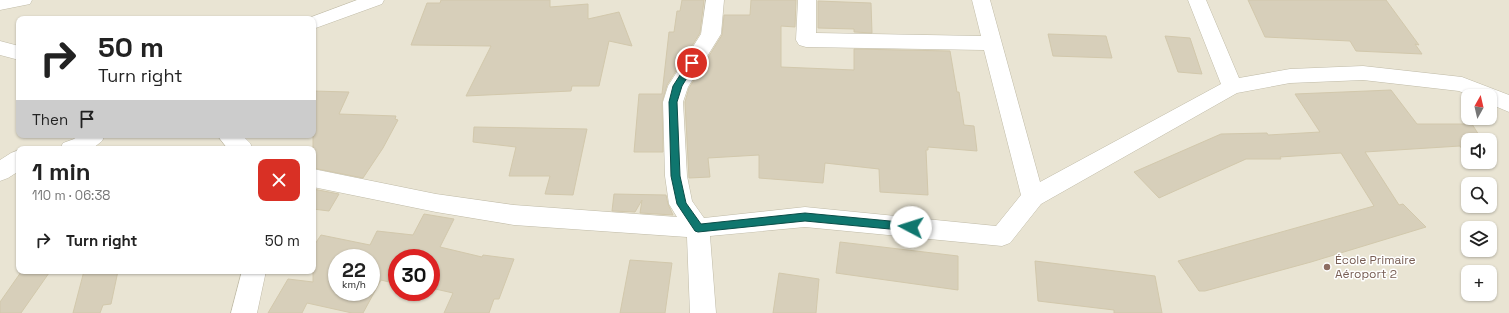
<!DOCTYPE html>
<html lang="en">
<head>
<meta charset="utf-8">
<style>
  body { margin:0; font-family:"Space Grotesk",sans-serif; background:#f2f2f2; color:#222; height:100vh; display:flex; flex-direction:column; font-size:15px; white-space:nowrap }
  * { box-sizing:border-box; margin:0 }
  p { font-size:13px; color:#767676 }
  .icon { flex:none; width:22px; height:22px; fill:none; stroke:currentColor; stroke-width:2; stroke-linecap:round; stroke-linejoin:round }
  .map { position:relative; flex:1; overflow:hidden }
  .details { position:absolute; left:16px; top:146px; width:300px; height:128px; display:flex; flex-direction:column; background:#fff; border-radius:8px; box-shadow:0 1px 3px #0004 }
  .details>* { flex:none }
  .top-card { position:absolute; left:16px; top:16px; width:300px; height:122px; border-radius:8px; box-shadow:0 1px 3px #0004; background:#fff; color:#222; overflow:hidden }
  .needle { width:26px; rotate:8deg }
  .buttons { position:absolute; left:1461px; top:89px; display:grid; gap:8px }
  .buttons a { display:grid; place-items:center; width:36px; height:36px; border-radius:8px; background:#fff; box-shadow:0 1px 3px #0004; font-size:20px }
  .speed { position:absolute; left:328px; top:249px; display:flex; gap:8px; font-size:20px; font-weight:700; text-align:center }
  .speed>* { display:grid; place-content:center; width:52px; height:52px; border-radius:50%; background:#fff; box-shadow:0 1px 3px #0004; line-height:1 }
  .speed small { font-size:10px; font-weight:400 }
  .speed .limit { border:6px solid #d22; background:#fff; color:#111 }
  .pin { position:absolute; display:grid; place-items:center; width:34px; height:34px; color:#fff; margin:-17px; border:2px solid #fff; border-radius:50%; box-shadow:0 1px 4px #0007 }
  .me { position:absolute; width:44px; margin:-22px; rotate:275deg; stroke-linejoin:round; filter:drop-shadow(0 0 3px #0008) }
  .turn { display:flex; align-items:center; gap:14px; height:84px; padding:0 16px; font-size:18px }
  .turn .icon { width:52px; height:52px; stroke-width:2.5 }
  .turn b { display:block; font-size:28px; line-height:34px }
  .then { display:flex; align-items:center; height:38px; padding:0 16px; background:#0003; gap:8px; font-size:15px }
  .round { display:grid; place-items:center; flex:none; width:42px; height:42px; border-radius:8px; background:#f2f2f2 }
  .overview { display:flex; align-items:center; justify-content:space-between; height:68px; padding:0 16px }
  h1 { font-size:24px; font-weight:700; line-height:30px }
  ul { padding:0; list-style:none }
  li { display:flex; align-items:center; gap:12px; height:52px; padding:0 16px }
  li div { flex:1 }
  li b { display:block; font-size:15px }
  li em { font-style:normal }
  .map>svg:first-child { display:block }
  .residential { fill:#e9e4d3; fill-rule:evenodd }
  .building { fill:#d7cfba; stroke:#d2c8ac; fill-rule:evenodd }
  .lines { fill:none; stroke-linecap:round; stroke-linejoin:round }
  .minor-casing { stroke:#c0bba7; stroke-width:1 }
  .minor { fill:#fff; fill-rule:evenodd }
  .route { fill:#0f766e; stroke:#0a4d48 }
  .education-dot { fill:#8d6e63; stroke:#fff; stroke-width:1.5 }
  .labels { text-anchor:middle; stroke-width:3; stroke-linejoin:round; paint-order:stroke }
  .education-label { font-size:12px; fill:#785e54; stroke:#fff; text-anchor:start }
</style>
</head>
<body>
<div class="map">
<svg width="1509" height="313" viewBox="0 0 1509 313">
  <rect width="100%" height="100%" fill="#f4f1e5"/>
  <!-- residential -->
  <path class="residential" d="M0 0H1509V313H0ZM19 19H313V135H19ZM1468 96H1490V118H1468ZM1468 140H1490V162H1468ZM19 149H313V271H19ZM1468 184H1490V206H1468ZM1468 228H1490V250H1468ZM337 258H371V292H337ZM397 258H431V292H397ZM1468 272H1490V294H1468Z"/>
  <!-- building -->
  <path class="building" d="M441 0H550V7L588 4V19L619 12 632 46 609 41 599 86H572L571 91 466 96 491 46 411 45 427 3H440Z
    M682 0H704L700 33 667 85 662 102 663 152H634L639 94H662L669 32H674L677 11H680Z
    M751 0H796L795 27 781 26V67L854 70V49L950 51 957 92H959L964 125 974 126 977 151 928 147V150H926L928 195 880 192 879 169 825 163 823 183 759 178V155L708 158 710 177 689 178 685 102 689 88 722 35 724 15H750Z
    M1248 0H1386L1419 45 1415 44 1422 54 1356 51 1350 41 1265 37Z
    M818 1 871 3 872 33 854 32V29L818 28Z
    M1048 34 1106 36 1112 58 1053 56Z
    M1165 36 1190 38 1202 74 1178 72Z
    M1391 90 1417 124H1472L1482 140H1468V149H1462L1460 146 1365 152 1399 205 1403 204 1426 227 1311 262 1205 291H1199L1178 261 1374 206 1341 153 1280 157 1281 159H1246L1159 198 1134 172 1221 134 1267 133 1268 135 1320 132 1295 94Z
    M313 91 349 92 339 114 396 116 395 119 398 120 383 148 363 178 313 168Z
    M474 127 587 129 573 195 545 194 550 176H509L516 147 473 142Z
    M313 189 339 194 329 211 313 209Z
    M614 194 666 195 668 204 673 215 640 213 642 200 635 212 612 211Z
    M424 214 454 219 440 247 482 257 483 255 514 259 499 299H494L489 313H444L453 293 431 288V258H397V284L381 280 363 313H352L307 303 302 313H268L288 279 313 282V247L321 235 370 245 377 231 413 235ZM337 258H371V292H337Z
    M840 242 958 256V290L836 273Z
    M630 260 672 263 665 313H620Z
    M1035 261 1155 276 1162 313H1114V310L1038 301Z
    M84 271H118L111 304 103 305 100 313H73Z
    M21 272 49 273 21 313H0V302Z
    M779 273 819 279 816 313H773Z"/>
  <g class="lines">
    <defs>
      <path id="minor" d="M0 0H32L30 4 0 10Z
        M357 0H384L382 4 313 29V19H306Z
        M706 0H724L721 34 688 87 683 102 687 176 692 201 704 218 805 207 996 226 1021 195 984 50 806 47 799 45 796 40 798 0H816V33L981 36 972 0H990L1040 182 1221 84 1188 0H1206L1239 78 1290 69 1363 66 1462 77 1509 95V112L1490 104V96H1470L1459 91 1363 80 1290 83 1237 93 1041 204 1010 243 1002 246 805 227 710 236 716 313H690L687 237 514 225 436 212 313 187V169L436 194 514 205 677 217 669 204 665 176 663 102 668 86 701 34Z
        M0 41 19 46V60L0 55Z
        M79 135H105L102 141 92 149H60L63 143 74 139Z
        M217 135H242L250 143 253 149H228Z
        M19 150V171L8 178 0 181V160L11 153Z
        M242 271H266L257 313H231Z"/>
    </defs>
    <!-- minor casing -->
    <use href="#minor" class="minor-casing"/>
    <!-- minor -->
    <use href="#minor" class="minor"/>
  </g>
  <!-- route -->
  <path class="route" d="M692 60 696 63 682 86 677 102 680 176 686 203 701 224 805 213 911 223 915 224 916 227 915 230 911 231 805 221 698 232 695 231 677 204 671 176 669 102 673 86 689 61Z"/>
  <!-- markers -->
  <circle class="education-dot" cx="1327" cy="267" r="4"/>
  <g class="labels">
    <!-- education labels -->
    <g class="education-label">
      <text x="1335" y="264">École Primaire<tspan x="1335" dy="14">Aéroport 2</tspan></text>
    </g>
  </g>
</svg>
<div class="buttons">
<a><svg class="needle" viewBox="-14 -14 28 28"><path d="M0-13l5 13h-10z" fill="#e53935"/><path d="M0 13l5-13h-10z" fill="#767676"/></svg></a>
<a><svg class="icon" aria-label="sound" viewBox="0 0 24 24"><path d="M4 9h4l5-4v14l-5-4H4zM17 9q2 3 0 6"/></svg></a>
<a><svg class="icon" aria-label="search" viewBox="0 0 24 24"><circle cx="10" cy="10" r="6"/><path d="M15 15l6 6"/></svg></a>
<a><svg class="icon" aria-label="layers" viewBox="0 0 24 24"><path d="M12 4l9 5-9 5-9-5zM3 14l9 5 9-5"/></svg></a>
<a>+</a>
</div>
<div class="speed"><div>22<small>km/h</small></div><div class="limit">30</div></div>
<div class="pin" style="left:692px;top:63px;background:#d93025"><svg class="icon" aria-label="arrive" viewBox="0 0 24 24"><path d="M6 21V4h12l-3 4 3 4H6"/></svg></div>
<svg class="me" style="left:911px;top:227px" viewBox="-20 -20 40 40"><circle r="19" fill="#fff"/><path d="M0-13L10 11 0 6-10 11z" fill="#0f766e"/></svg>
<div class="top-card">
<div class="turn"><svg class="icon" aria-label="right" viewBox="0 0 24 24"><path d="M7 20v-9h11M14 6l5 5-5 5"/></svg><div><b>50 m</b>Turn right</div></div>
<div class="then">Then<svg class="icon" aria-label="arrive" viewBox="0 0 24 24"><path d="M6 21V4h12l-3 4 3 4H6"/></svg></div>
</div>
<section class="details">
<div class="overview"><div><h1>1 min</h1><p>110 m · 06:38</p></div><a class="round" style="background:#d93025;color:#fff"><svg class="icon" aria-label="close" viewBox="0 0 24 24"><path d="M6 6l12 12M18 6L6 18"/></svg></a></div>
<ul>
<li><svg class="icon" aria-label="right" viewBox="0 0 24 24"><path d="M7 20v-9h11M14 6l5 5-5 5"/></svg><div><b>Turn right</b></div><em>50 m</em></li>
</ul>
</section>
</div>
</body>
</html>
